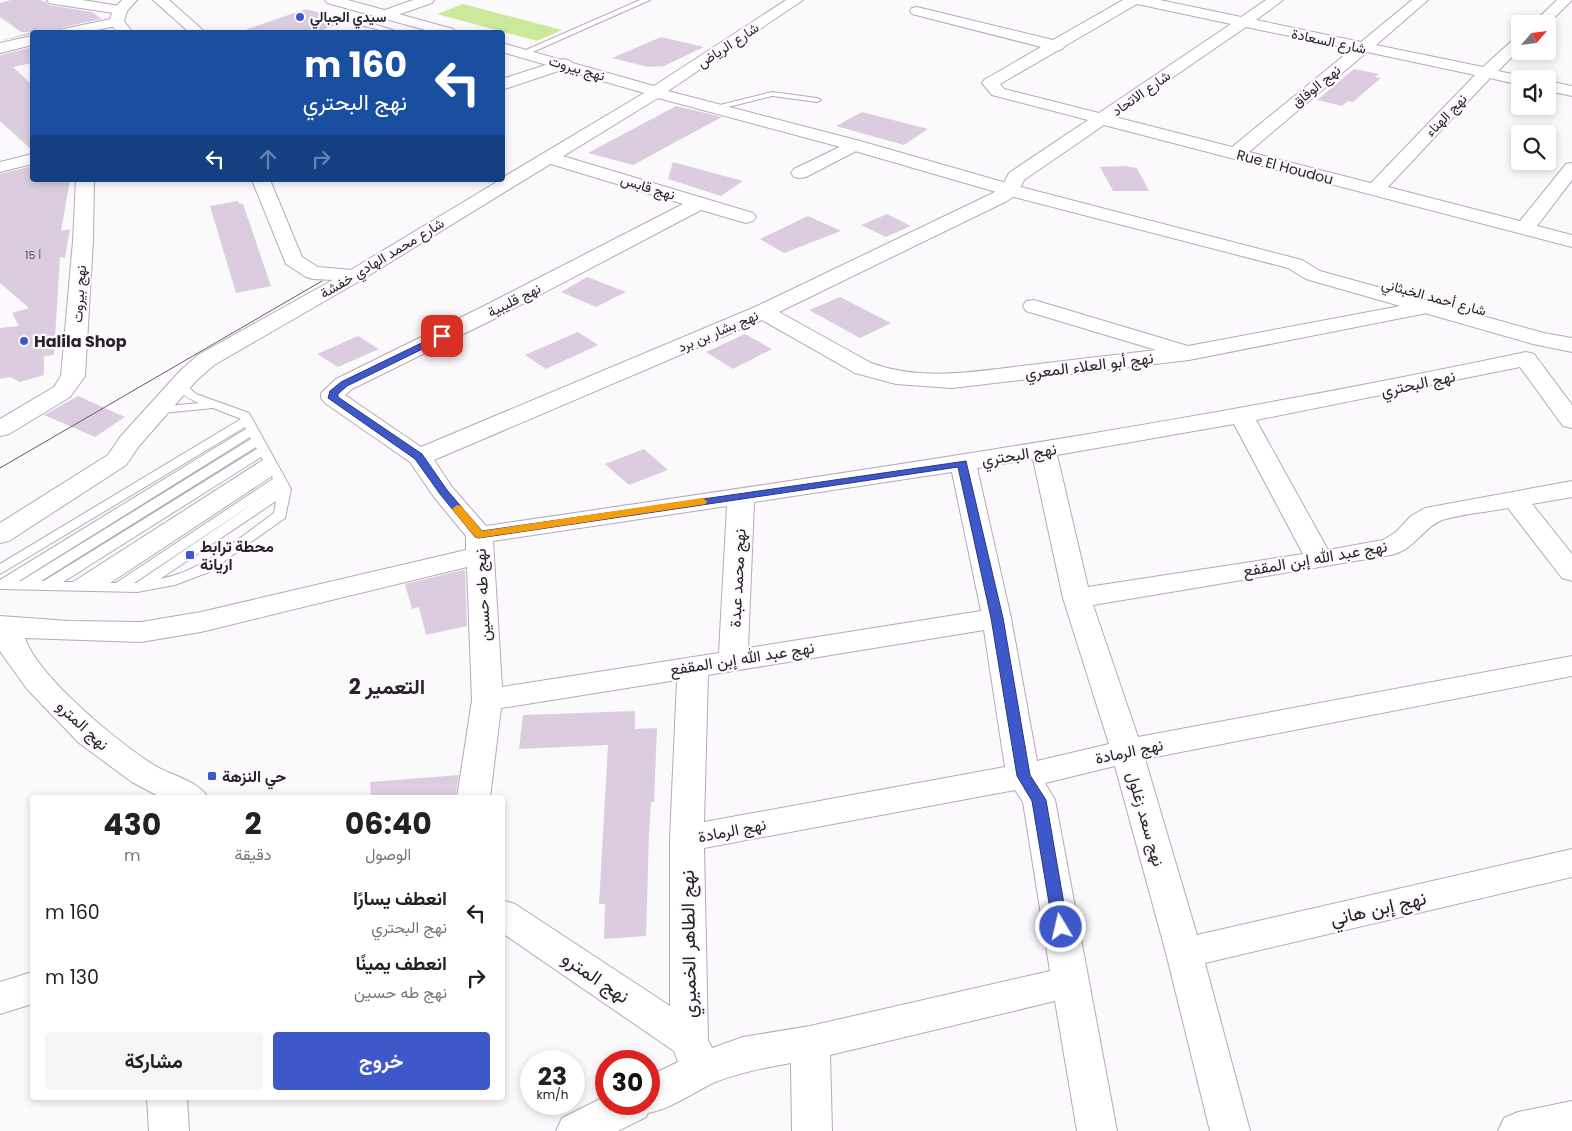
<!DOCTYPE html>
<html lang="ar">
<head>
<meta charset="utf-8">
<style>
  body { margin:0; font-family:Poppins,Vazirmatn,sans-serif; background:#f6f6f6; color:#222; direction:rtl; height:100vh; display:flex; flex-direction:column; font-size:19px; white-space:nowrap }
  * { box-sizing:border-box; margin:0 }
  p { font-size:16px; color:#767676 }
  .icon { flex:none; width:28px; height:28px; fill:none; stroke:currentColor; stroke-width:2; stroke-linecap:round; stroke-linejoin:round }
  .map { position:relative; flex:1; overflow:hidden; direction:ltr }
  .side { position:absolute; left:30px; top:795px; width:475px; height:305px; display:flex; flex-direction:column; background:#fff; border-radius:5px; box-shadow:0 2px 8px #0003; direction:rtl }
  .side>* { flex:none }
  .hud { position:absolute; left:30px; top:30px; width:475px; height:152px; border-radius:5px; box-shadow:0 2px 8px #0003; direction:rtl; background:#1a4fa0; color:#fff; overflow:hidden }
  .needle { width:32px; rotate:62deg }
  .buttons { position:absolute; left:1511px; top:15px; display:grid; gap:10px }
  .buttons a { display:grid; place-items:center; width:45px; height:45px; border-radius:5px; background:#fff; box-shadow:0 2px 8px #0003; font-size:25px }
  .speed { position:absolute; left:520px; top:1050px; display:flex; gap:10px; font-size:25px; font-weight:700; text-align:center }
  .speed>* { display:grid; place-content:center; width:65px; height:65px; border-radius:50%; background:#fff; box-shadow:0 2px 8px #0003; line-height:1 }
  .speed small { font-size:12px; font-weight:400 }
  .speed .limit { border:8px solid #d22; background:#fff; color:#111 }
  .pin { position:absolute; display:grid; place-items:center; width:42px; height:42px; color:#fff; margin:-21px; border-radius:10px; box-shadow:0 2px 8px #0006 }
  .me { position:absolute; width:55px; margin:-28px; rotate:351deg; stroke-linejoin:round; filter:drop-shadow(0 0 4px #0008) }
  .turn { display:flex; align-items:center; gap:18px; height:105px; padding:0 15px; font-size:22px }
  .turn .icon { width:65px; height:65px; stroke-width:2.5 }
  .turn b { display:block; font-size:35px; line-height:42px }
  .lanes { display:flex; align-items:center; height:48px; padding:0 15px; background:#0003; justify-content:center; gap:25px; direction:ltr }
  .lanes .off { opacity:.35 }
  .eta { display:flex; justify-content:space-evenly; align-items:center; height:85px; text-align:center }
  .eta b { font-size:30px; font-weight:700; line-height:35px }
  .primary-button { display:flex; gap:10px; margin-top:auto; padding:10px 15px }
  .primary-button a { flex:1; height:58px; border-radius:5px; background:#3e58ca; color:#fff; font-size:20px; font-weight:700; line-height:58px; text-align:center }
  .primary-button a+a { background:#f6f6f6; color:#222 }
  ul { padding:0; list-style:none }
  li { display:flex; align-items:center; gap:15px; height:65px; padding:0 15px }
  li div { flex:1 }
  li b { display:block; font-size:19px }
  li em { font-style:normal }
  .map>svg:first-child { display:block }
  .green { fill:#cce99b }
  .building { fill:#dcccdf }
  .lines { fill:none; stroke-linecap:round; stroke-linejoin:round }
  .service-casing { stroke:#b7a8ba; stroke-width:2 }
  .minor-casing { stroke:#b7a8ba; stroke-width:2 }
  .tertiary-casing { stroke:#b7a8ba; stroke-width:2 }
  .service { fill:#fff; fill-rule:evenodd }
  .minor { fill:#fff; fill-rule:evenodd }
  .tertiary { fill:#fff; fill-rule:evenodd }
  .tram { stroke:#625d63; stroke-width:1 }
  .route { fill:#3e58ca; stroke:#283983 }
  .slow { fill:#f59e0b }
  .poi-dot { fill:#3e58ca; stroke:#fcf9fd; stroke-width:2 }
  .labels { text-anchor:middle; stroke-width:4.5; stroke-linejoin:round; paint-order:stroke }
  .far-number-label { font-size:11px; fill:#554c56 }
  .far-poi-label { font-size:14px; font-weight:bold; fill:#282229; stroke:#fcf9fd; text-anchor:start }
  .far-street-label { font-size:14px; fill:#282229; stroke:#fcf9fd }
  .poi-label { font-size:16px; font-weight:bold; fill:#282229; stroke:#fcf9fd; text-anchor:start }
  .street-label { font-size:16px; fill:#282229; stroke:#fcf9fd }
  .near-street-label { font-size:19px; fill:#282229; stroke:#fcf9fd }
  .district-label { font-size:21px; font-weight:bold; fill:#282229; stroke:#fcf9fd }
</style>
</head>
<body>
<div class="map">
<svg width="1572" height="1131" viewBox="0 0 1572 1131">
  <rect width="100%" height="100%" fill="#fcf9fd"/>
  <!-- green -->
  <path class="green" d="M463 4 562 30 537 41 437 14Z"/>
  <!-- building -->
  <path class="building" d="M11 0H40L46 2 49 5 92 12 102 19 63 27 58 32H32V34L0 41 31 32H21L0 17V3Z
    M306 9 348 21 316 32H247V29Z
    M661 37 704 47 664 66 648 67 612 58Z
    M32 47V63L13 67 32 85V150L0 121V55Z
    M1354 69 1379 74 1375 77 1381 78 1353 102 1348 101 1342 106 1317 100Z
    M676 106 722 117 633 165 588 153Z
    M862 112 928 129 904 145 836 126Z
    M673 162 743 181 721 196 668 179Z
    M32 166V180H70L61 231 70 229 65 258 60 257 54 355 44 356V375L20 382 10 377 0 379V328L19 326 12 313 29 308 0 283V174Z
    M1124 166 1137 168 1149 191H1113L1100 167Z
    M238 201 239 204H243L271 286 236 293 210 206Z
    M887 214 911 226 886 237 861 225Z
    M808 216 841 231 784 253 760 239Z
    M587 277 626 292 596 307 561 292Z
    M840 297 891 323 860 338 809 310Z
    M578 332 598 345 546 369 525 355Z
    M745 334 772 349 733 369 706 352Z
    M358 336 379 349 338 367 317 354Z
    M78 396 125 417 95 437 44 415Z
    M644 449 668 470 629 485 605 464Z
    M463 570H465L467 626 426 635 419 607 412 609 405 584Z
    M635 711V729L657 728 654 802H651L649 834 646 936 604 939 605 904H599L608 745 519 749 523 715Z
    M459 775 455 798H371L370 782Z"/>
  <g class="lines">
    <defs>
      <path id="service" d="M640 0H650L526 55 519 53Z
        M356 20H362L398 32H388L356 24Z
        M772 92 817 98 821 100 817 102 772 96 716 110 712 107Z
        M180 382 184 383 196 394 249 413 291 489 285 518 209 572 175 585 137 592 0 589V580L246 429 245 427 0 574V564L241 419 213 408 153 414 151 411 157 407 199 403C189 399 181 394 174 385L176 383ZM250 437 251 439 21 581H19ZM256 447 257 449 44 581H41ZM261 457 263 460 73 582H63ZM272 476 273 479 116 583H110ZM278 487 136 583H134ZM276 501 274 513C239 538 203 571 160 579Z"/>
      <path id="minor" d="M47 0H82L120 6 125 7 127 10 125 13 120 14 54 4 49 3Z
        M153 0H169L205 32H189Z
        M413 0H434L432 3 389 18H379L377 15 379 12Z
        M1123 0H1160L1241 17 1266 0H1283L1256 20 1361 42 1412 0H1428L1376 45 1483 67 1515 38 1520 36V49L1498 71 1526 77 1527 79H1520V85L1490 78 1388 187 1520 221 1566 164 1572 163V180L1537 226 1572 235V247L1104 125 1024 180 1017 194 1007 201 779 312 871 363C922 382 978 371 1030 365 1072 360 1114 355 1156 350L1026 311 1023 306 1026 301 1034 300 1188 346 1427 301 1435 302 1438 307 1435 312 1427 313 1189 360 952 388 896 384 855 373 762 320 434 460 452 487 486 526C834 475 1182 425 1526 352L1534 354 1572 405V428L1563 426 1520 367 1256 420 1328 550 1383 540 1396 532 1411 516 1425 508 1572 481V497L1532 504 1572 554V581L1562 578 1508 508C1488 512 1461 514 1442 520 1422 528 1416 549 1391 555L1093 605 1138 737 1572 656V676L1145 759 1197 935 1572 849V877L1205 963 1250 1131H1210L1166 953 1115 766 1045 783 1055 800 1117 1131H1077L1055 1001 830 1055 832 1131H792L791 1063C765 1068 740 1072 715 1082 694 1092 671 1109 648 1113L646 1117 618 1131H556L562 1118 606 1096V1104H649V1076L678 1062 674 1051 502 933V900L515 904 670 1006V838L677 680 501 708 490 798H457L472 700 467 567 201 632 141 642 25 638C38 677 119 743 154 765 171 776 198 780 208 798H162L132 782 79 743 27 689 4 657 0 651V616L69 621 141 622 201 612 466 550V536L434 497 410 462 325 403 321 398V393L336 379 482 307 683 204 544 162 541 158 544 154 550 153 556 154 753 213 756 217 753 221 746 223 701 210 498 317 352 389 345 395 421 447 755 307 993 193 1002 187 1009 173 1088 120 992 95 982 83 984 80 1041 47 912 14 910 11 912 8 917 7 1053 40ZM1137 4 1231 24 1099 113 1004 89 1000 84 1057 51 1062 49 1065 46ZM1246 27 1352 49 1232 147 1115 117ZM1367 52 1475 75 1371 183 1249 152ZM1234 424 1303 554 1088 587 1057 455ZM1033 459 1063 598 1109 744 1037 761 1011 618 977 468ZM952 472 981 611 748 648 754 502ZM727 506 719 653 502 687 493 541ZM984 630 1005 767 704 822 708 675ZM1015 790 1023 802 1050 971 810 1026 743 1037 712 1048 708 1040 704 848Z
        M1557 0H1572L1548 24H1532Z
        M116 18 121 19 123 22 121 25 87 32H60L63 29Z
        M32 36V45L0 53V43Z
        M564 59 570 61 572 64 570 67 502 90V79Z
        M1548 81 1572 86V96L1548 91Z
        M854 140 860 141 863 145 860 149 806 177 800 178 794 177 791 173 794 169Z
        M32 154V164L0 172V162Z
        M252 180H270L302 257 318 267 363 271 366 275 363 279 356 281 313 279 306 277 286 264Z
        M32 972V1004L0 1014V982Z
        M147 1098H187L189 1131H149Z
        M1572 1101V1131H1498L1504 1118 1518 1112Z"/>
      <path id="tertiary" d="M122 0H137L127 11 124 21 132 32H117L109 22 113 10Z
        M325 0H348L453 29 456 32H433L327 3Z
        M786 0H803L668 91 860 141 1017 186 1302 260 1320 271 1544 333 1572 338V352L1533 344 1306 279 1288 268 1003 194 848 149 658 98 363 279 214 365 196 381 139 446 126 465 9 541 0 543V523L108 455 121 436 180 371 198 355 349 271 500 180H502V178L644 93 502 52V43L654 86Z
        M76 180H94L93 241 85 376 70 397 9 434 0 436V419L54 387 61 376 73 241Z"/>
    </defs>
    <!-- service casing -->
    <use href="#service" class="service-casing"/>
    <!-- minor casing -->
    <use href="#minor" class="minor-casing"/>
    <!-- tertiary casing -->
    <use href="#tertiary" class="tertiary-casing"/>
    <!-- service -->
    <use href="#service" class="service"/>
    <!-- minor -->
    <use href="#minor" class="minor"/>
    <!-- tertiary -->
    <use href="#tertiary" class="tertiary"/>
    <!-- tram -->
    <path class="tram" d="M0 468 322 281"/>
  </g>
  <!-- route -->
  <path class="route" d="M442 333 445 334V338L347 386 338 394V397L422 454 447 490 482 531 966 461 1003 618 1030 775 1046 800 1068 927 1066 931 1061 933 1055 931 1053 927 1032 801 1017 776 991 618 958 467 479 538 475 537 440 494 415 459 328 398 330 391 341 382Z"/>
  <!-- slow -->
  <path class="slow" d="M702 498 707 501 706 504 479 538 475 537 452 509 457 505 461 506 482 531Z"/>
  <!-- markers -->
  <g class="poi-dot">
    <circle cx="300" cy="17" r="5"/>
    <circle cx="24" cy="341" r="5"/>
    <rect x="185" y="550" width="10" height="10" rx="2.5"/>
    <rect x="207" y="771" width="10" height="10" rx="2.5"/>
  </g>
  <g class="labels">
    <!-- far-number labels -->
    <g class="far-number-label">
      <text x="33" y="259">15 أ</text>
    </g>
    <!-- far-poi labels -->
    <g class="far-poi-label">
      <text x="310" y="22">سيدي الجبالي</text>
    </g>
    <!-- far-street labels -->
    <g class="far-street-label">
      <text transform="translate(1329 41) rotate(12)" y="5">شارع السعادة</text>
      <text transform="translate(728 45) rotate(-33)" y="5">شارع الرياض</text>
      <text transform="translate(577 68) rotate(16)" y="5">نهج بيروت</text>
      <text transform="translate(1316 86) rotate(-39)" y="5">نهج الوفاق</text>
      <text transform="translate(1141 93) rotate(-35)" y="5">شارع الاتحاد</text>
      <text transform="translate(1446 115) rotate(-46)" y="5">نهج الهناء</text>
      <text transform="translate(1285 167) rotate(15)" y="5">Rue El Houdou</text>
      <text transform="translate(648 187) rotate(17)" y="5">نهج قابس</text>
      <text transform="translate(382 258) rotate(-31)" y="5">شارع محمد الهادي خفشة</text>
      <text transform="translate(79 294) rotate(-86)" y="5">نهج بيروت</text>
      <text transform="translate(1434 297) rotate(15)" y="5">شارع أحمد الخبثاني</text>
      <text transform="translate(514 300) rotate(-27)" y="5">نهج قليبية</text>
      <text transform="translate(718 331) rotate(-23)" y="5">نهج بشار بن برد</text>
    </g>
    <!-- poi labels -->
    <g class="poi-label">
      <text x="34" y="347">Halila Shop</text>
      <text x="200" y="552">محطة ترابط<tspan x="200" dy="18">اريانة</tspan></text>
      <text x="222" y="782">حي النزهة</text>
    </g>
    <!-- street labels -->
    <g class="street-label">
      <text transform="translate(1089 365) rotate(-7)" y="6">نهج أبو العلاء المعري</text>
      <text transform="translate(1418 383) rotate(-12)" y="6">نهج البحتري</text>
      <text transform="translate(1019 454) rotate(-9)" y="6">نهج البحتري</text>
      <text transform="translate(1315 558) rotate(-10)" y="6">نهج عبد الله إبن المقفع</text>
      <text transform="translate(737 578) rotate(-87)" y="6">نهج محمد عبدة</text>
      <text transform="translate(482 595) rotate(-93)" y="6">نهج طه حسين</text>
      <text transform="translate(742 658) rotate(-9)" y="6">نهج عبد الله إبن المقفع</text>
      <text transform="translate(83 725) rotate(43)" y="6">نهج المترو</text>
      <text transform="translate(1129 751) rotate(-12)" y="6">نهج الرمادة</text>
      <text transform="translate(1146 819) rotate(74)" y="6">نهج سعد زغلول</text>
      <text transform="translate(732 830) rotate(-11)" y="6">نهج الرمادة</text>
    </g>
    <!-- near-street labels -->
    <g class="near-street-label">
      <text transform="translate(1378 908) rotate(-13)" y="7">نهج إبن هاني</text>
      <text transform="translate(688 944) rotate(-91)" y="7">نهج الطاهر الخميري</text>
      <text transform="translate(596 977) rotate(34)" y="7">نهج المترو</text>
    </g>
    <!-- district labels -->
    <g class="district-label">
      <text x="387" y="694">التعمير 2</text>
    </g>
  </g>
</svg>
<div class="buttons">
<a><svg class="needle" viewBox="-14 -14 28 28"><path d="M0-13l5 13h-10z" fill="#e53935"/><path d="M0 13l5-13h-10z" fill="#767676"/></svg></a>
<a><svg class="icon" aria-label="sound" viewBox="0 0 24 24"><path d="M4 9h4l5-4v14l-5-4H4zM17 9q2 3 0 6"/></svg></a>
<a><svg class="icon" aria-label="search" viewBox="0 0 24 24"><circle cx="10" cy="10" r="6"/><path d="M15 15l6 6"/></svg></a>
</div>
<div class="speed"><div>23<small>km/h</small></div><div class="limit">30</div></div>
<div class="pin" style="left:442px;top:336px;background:#d93025"><svg class="icon" aria-label="arrive" viewBox="0 0 24 24"><path d="M6 21V4h12l-3 4 3 4H6"/></svg></div>
<svg class="me" style="left:1061px;top:927px" viewBox="-20 -20 40 40"><circle r="17" fill="#3e58ca" stroke="#fff" stroke-width="3"/><path d="M0-11L8 9 0 5-8 9z" fill="#fff"/></svg>
<div class="hud">
<div class="turn"><svg class="icon" aria-label="left" viewBox="0 0 24 24"><path d="M17 20v-9H6M10 6l-5 5 5 5"/></svg><div><b>160 m</b>نهج البحتري</div></div>
<div class="lanes"><svg class="icon" aria-label="left" viewBox="0 0 24 24"><path d="M17 20v-9H6M10 6l-5 5 5 5"/></svg><svg class="icon off" aria-label="ahead" viewBox="0 0 24 24"><path d="M12 20V5M6 11l6-6 6 6"/></svg><svg class="icon off" aria-label="right" viewBox="0 0 24 24"><path d="M7 20v-9h11M14 6l5 5-5 5"/></svg></div>
</div>
<section class="side">
<div class="eta">
<div><b>06:40</b><p>الوصول</p></div>
<div><b>2</b><p>دقيقة</p></div>
<div><b>430</b><p>m</p></div>
</div>
<ul>
<li><svg class="icon" aria-label="left" viewBox="0 0 24 24"><path d="M17 20v-9H6M10 6l-5 5 5 5"/></svg><div><b>انعطف يسارًا</b><p>نهج البحتري</p></div><em>160 m</em></li>
<li><svg class="icon" aria-label="right" viewBox="0 0 24 24"><path d="M7 20v-9h11M14 6l5 5-5 5"/></svg><div><b>انعطف يمينًا</b><p>نهج طه حسين</p></div><em>130 m</em></li>
</ul>
<div class="primary-button"><a>خروج</a><a>مشاركة</a></div>
</section>
</div>
</body>
</html>
